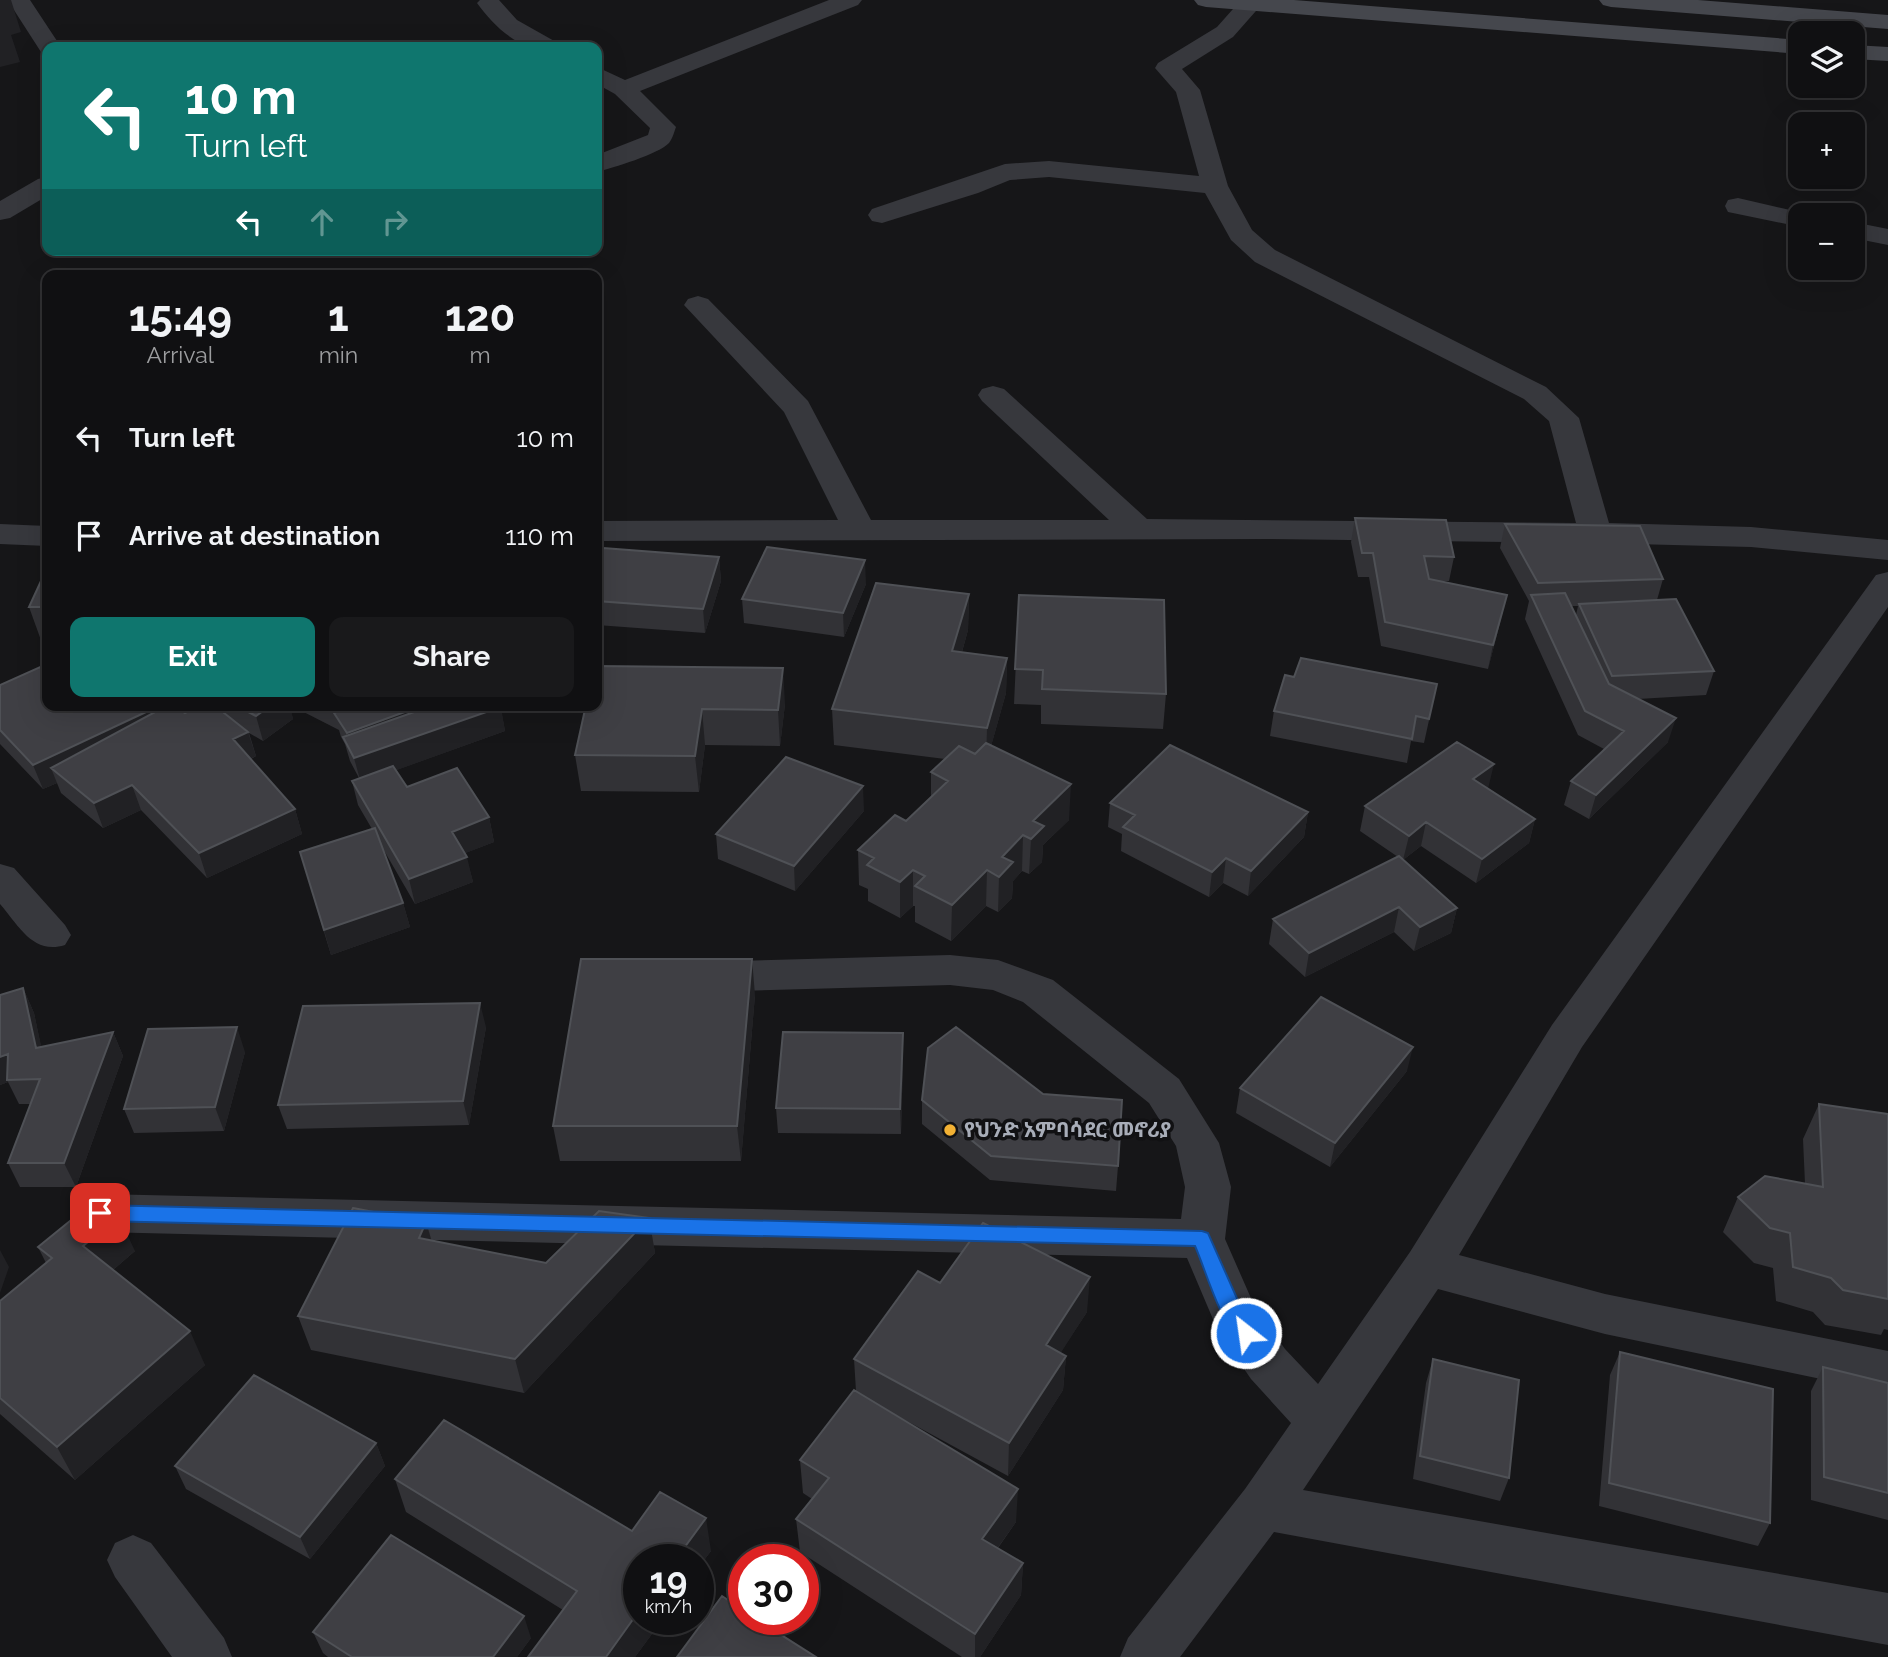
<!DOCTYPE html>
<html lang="en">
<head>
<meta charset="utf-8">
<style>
  body { margin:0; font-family:Raleway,"Noto Sans Ethiopic",sans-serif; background:#19191b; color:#f1f3f6; height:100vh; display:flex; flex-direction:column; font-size:26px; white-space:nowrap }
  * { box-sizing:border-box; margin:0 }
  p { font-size:23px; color:#9c9d9f }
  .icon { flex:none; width:38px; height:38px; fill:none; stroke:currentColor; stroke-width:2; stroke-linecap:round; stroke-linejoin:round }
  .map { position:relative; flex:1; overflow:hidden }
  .details { position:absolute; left:42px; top:270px; width:560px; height:441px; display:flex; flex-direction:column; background:#101012; border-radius:14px; box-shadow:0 7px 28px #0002,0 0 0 2px #303032 }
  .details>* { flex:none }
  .top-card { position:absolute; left:42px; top:42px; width:560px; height:214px; border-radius:14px; box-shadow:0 7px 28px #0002,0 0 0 2px #303032; background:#0f766e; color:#fff; overflow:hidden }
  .fabs { position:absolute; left:1788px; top:21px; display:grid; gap:14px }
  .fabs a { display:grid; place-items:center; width:77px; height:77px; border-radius:14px; background:#101012; box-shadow:0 7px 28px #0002,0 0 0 2px #303032; font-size:35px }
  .speed { position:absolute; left:623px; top:1544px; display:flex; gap:14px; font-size:35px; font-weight:700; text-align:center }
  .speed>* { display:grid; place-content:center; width:91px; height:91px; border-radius:50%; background:#101012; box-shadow:0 7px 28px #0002,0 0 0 2px #303032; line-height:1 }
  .speed small { font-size:18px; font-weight:400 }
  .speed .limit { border:10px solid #d22; background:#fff; color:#111 }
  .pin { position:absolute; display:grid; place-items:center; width:60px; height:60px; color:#fff; margin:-30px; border-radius:14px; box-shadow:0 4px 10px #0006 }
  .me { position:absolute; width:77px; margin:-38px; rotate:330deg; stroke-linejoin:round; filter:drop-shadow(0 0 5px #0008) }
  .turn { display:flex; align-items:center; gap:24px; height:147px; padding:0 28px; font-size:32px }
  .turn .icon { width:91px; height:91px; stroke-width:2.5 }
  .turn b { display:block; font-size:49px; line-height:60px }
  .lanes { display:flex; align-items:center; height:66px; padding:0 28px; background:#0003; justify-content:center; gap:35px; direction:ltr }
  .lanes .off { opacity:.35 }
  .eta { display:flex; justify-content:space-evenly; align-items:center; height:119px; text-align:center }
  .eta b { font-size:42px; font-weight:700; line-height:49px }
  .button { display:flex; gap:14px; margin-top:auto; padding:14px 28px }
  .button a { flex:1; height:80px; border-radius:14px; background:#0f766e; color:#fff; font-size:28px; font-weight:700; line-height:80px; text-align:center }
  .button a+a { background:#19191b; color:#f1f3f6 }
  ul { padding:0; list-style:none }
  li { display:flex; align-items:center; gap:21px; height:98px; padding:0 28px }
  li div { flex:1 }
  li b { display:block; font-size:26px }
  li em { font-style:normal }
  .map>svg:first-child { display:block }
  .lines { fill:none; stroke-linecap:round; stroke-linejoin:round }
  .street { fill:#37383d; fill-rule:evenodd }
  .secondary { fill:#45474d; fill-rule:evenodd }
  .wall { fill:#323236; fill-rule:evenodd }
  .shaded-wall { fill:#212124 }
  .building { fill:#3f3f44; stroke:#4f5156; stroke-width:2 }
  .route { fill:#1a73e8; stroke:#114b97; stroke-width:2 }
  .poi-dot { fill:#f2b134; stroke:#111113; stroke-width:2.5 }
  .labels { text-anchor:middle; stroke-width:7; stroke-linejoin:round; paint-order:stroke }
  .poi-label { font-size:21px; font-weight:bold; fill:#a8adb8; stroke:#111113; text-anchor:start }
</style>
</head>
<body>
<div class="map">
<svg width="1888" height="1657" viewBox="0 0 1888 1657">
  <rect width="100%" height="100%" fill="#161618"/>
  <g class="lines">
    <!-- street -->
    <path class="street" d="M2 0H30L61 47H47V54L41 52 12 7Z
      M480 0H499L517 20 556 42 560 47C552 47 539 49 531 47 509 41 490 21 477 3Z
      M829 0H862L858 5 640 91 676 127C674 132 673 138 669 143 659 154 612 168 597 172V155L648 135 650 128 615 94 597 84V67L625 80Z
      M1241 0H1260L1263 3 1233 37 1182 69 1200 90 1228 186 1252 230 1275 250 1546 387 1579 418 1609 523 1751 527 1888 540V560L1751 547 1595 543 1271 539 597 541V521L838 520 784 412 684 305 688 299 698 296 708 299 808 401 871 520H1109L982 401 978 395 982 389 993 386 1004 389 1147 519 1576 523 1549 421 1524 399 1255 262 1231 240 1205 193 1049 177 1010 180 978 193 882 223 872 221 868 215 872 209 1005 164 1049 161 1199 176 1176 92 1155 68 1158 63 1217 27Z
      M47 177V196L10 218 0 220V201L38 179Z
      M1738 198 1812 215H1801V227L1728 212 1725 206 1728 200Z
      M1853 222 1888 229V245L1853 238Z
      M0 524 47 526V546L0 544Z
      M1888 572V607L1582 1047 1459 1255 1605 1294 1888 1351V1393L1605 1334 1438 1289 1303 1490 1888 1593V1645L1274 1532 1180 1657H1120L1128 1638 1245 1489 1291 1423 1251 1379 1218 1331 1187 1258 100 1232 84 1226 77 1213 84 1200 100 1194 1181 1219 1185 1187 1176 1146 1149 1103 1023 1002 993 990 950 985 702 992 687 988 681 977 687 966 702 962 950 955 998 960 1053 980 1179 1079 1219 1143 1231 1187 1225 1239 1254 1305 1285 1349 1318 1384 1410 1252 1552 1025 1876 575Z
      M0 864 14 868 65 925 71 935 65 945C33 955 19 926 0 904Z
      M133 1535 151 1543 224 1638 232 1657H172L115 1577 107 1560 115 1543Z"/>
    <!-- secondary -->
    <path class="secondary" d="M1194 0H1294L1801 40V54L1206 7 1198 5Z
      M1599 0H1698L1888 15V29L1611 7 1603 5Z
      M1853 45 1888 47V61L1853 59Z"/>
  </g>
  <!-- wall -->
  <path class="wall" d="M1355 518 1454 557 1449 581H1436L1501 619 1488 669 1381 646 1369 577H1358L1351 542Z
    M1505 524 1663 579 1657 600 1714 671 1706 695 1638 699 1668 742 1589 819 1564 805 1571 781 1604 749 1578 735 1525 619 1529 601 1500 548ZM1571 606H1578L1576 615Z
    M719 557 721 581 705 633 597 625V564Z
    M47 568V643H42L29 607Z
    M866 584 844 637 744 623 742 599Z
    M969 594 968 630 962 652 1007 658 1006 693 991 746 1069 820 1043 845 1042 862 1029 874 1022 871 1013 881 1012 898 998 912 986 906 951 941 915 922V906H913L900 918 868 901V889L859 885 858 850 906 821 931 797V772L945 759 834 745 832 709Z
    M1019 595 1166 694 1163 729 1041 724V705L1014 704Z
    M1294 677 1437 684 1424 743 1411 741 1407 763 1270 736 1274 711Z
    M0 685 47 705H289L293 719 263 741 249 733 256 756 251 759 295 809 302 834 207 878 141 810 103 828 61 793 57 783 43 789 0 744Z
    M785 704 780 746 705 745 699 792 581 791 575 755 586 705Z
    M290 705H500L505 731 396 770 407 787 489 817 494 842 465 853 473 882 415 904 382 847 403 903 410 927 331 955 300 852 372 829 358 805 352 781 359 778 350 761 345 744 341 737 339 730Z
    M1488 788 1535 819 1529 843 1476 883 1421 846 1403 860 1457 908 1451 933 1414 951 1394 932 1305 977 1269 944 1273 919 1398 857 1360 831 1365 806Z
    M1110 803 1308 812 1304 837 1248 896 1223 883 1209 897 1121 851 1122 834 1108 827Z
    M864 811 795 891 718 859 716 834Z
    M23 988 34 1013 41 1047 113 1032 123 1056 76 1187H20L8 1163 31 1104H19L8 1082 0 1085V995Z
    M755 995 741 1161H560L553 1126Z
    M486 1027 469 1125 287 1129 278 1105Z
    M903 1033V1057L901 1134 778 1133 776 1108Z
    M245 1052 224 1131 134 1133 124 1109Z
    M1407 1071 1330 1167 1236 1113 1240 1088Z
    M922 1100 1118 1166 1116 1191 990 1180 922 1124Z
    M1819 1104 1888 1114V1330L1884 1329 1881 1335 1825 1325 1813 1312 1776 1301 1773 1268 1754 1263 1723 1232 1738 1197 1805 1184 1803 1139Z
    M649 1218 655 1253 524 1393 311 1350 298 1316 426 1222 432 1241 546 1263Z
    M38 1247 135 1251 113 1270 205 1365 75 1480 0 1414V1301L46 1263Z
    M940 1283 1087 1312 1060 1353 1066 1356 1063 1390 1008 1476 894 1414 1016 1522 998 1548 1023 1563 1021 1595 980 1657H962L800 1552 796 1519 812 1499 803 1493 800 1460 856 1391 854 1359Z
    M1620 1352 1770 1523 1758 1546 1599 1506 1610 1375Z
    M1433 1359 1509 1478 1500 1501 1413 1479 1426 1383Z
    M1823 1367 1888 1383V1520L1811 1500V1391Z
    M376 1443 385 1466 310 1559 186 1489 175 1466Z
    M395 1479 711 1551 698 1568V1559L639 1619H663L635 1657H528L563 1610 406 1512Z
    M313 1632 531 1638 517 1657H328L323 1653Z"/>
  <!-- shaded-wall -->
  <path class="shaded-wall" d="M0 0H11L21 32 11 35 20 62 0 67Z
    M719 557 721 581 705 633 703 609Z
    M865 560 866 584 844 637 843 613Z
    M969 594 968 630 952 687V651Z
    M1507 595 1501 619 1488 669 1493 645Z
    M1007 658 1006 693 986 764 987 728Z
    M783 668 785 704 780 746 778 710Z
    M161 705H206L51 768 57 783 43 789 33 765Z
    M271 705H290L293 719 263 741 256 716Z
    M333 705H397L336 715Z
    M424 705H490L352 753 347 733Z
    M501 707 505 731 361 783 354 758Z
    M702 709 705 745 699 792 695 756Z
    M1676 718 1668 742 1589 819 1596 795Z
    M248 732 256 756 241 763 233 739Z
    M1494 764 1488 789 1473 779Z
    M1071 784 1069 820 1043 845 1042 862 1029 874 1031 839 1033 821Z
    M132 785 141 810 103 828 94 803Z
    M863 786 864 811 795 891 794 866Z
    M295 809 302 834 207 878 199 853Z
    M1308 812 1304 837 1248 896 1251 871Z
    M489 817 494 842 458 856 452 832Z
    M1535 819 1529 843 1476 883 1482 859Z
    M1426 822 1421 846 1403 860 1409 836Z
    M1023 835 1022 871 1013 881 1012 898 998 912 999 877 1002 857Z
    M467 857 473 882 415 904 409 879Z
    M1226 858 1223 883 1209 897 1212 872Z
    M913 870V906L900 918V882Z
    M987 870 986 906 951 941 952 905Z
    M403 903 410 927 331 955 324 930Z
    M1399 907 1394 932 1305 977 1309 953Z
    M1457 908 1451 933 1414 951 1420 927Z
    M752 959 755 995 741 1161 737 1126Z
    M23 988 34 1013 47 1073 36 1048Z
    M480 1003 486 1027 469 1125 463 1101Z
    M237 1027 245 1052 224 1131 215 1107Z
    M113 1032 123 1056 76 1187 64 1163Z
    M903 1033V1057L901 1134 900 1109Z
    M1413 1047 1407 1071 1330 1167 1335 1143Z
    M8 1054 7 1080 8 1082 0 1085V1057Z
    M119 1217 135 1251 100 1281 83 1246Z
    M649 1218 655 1253 524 1393 515 1359Z
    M426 1222 436 1256 419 1238Z
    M0 1250 9 1267 0 1293Z
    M1090 1277 1087 1312 1044 1379 1046 1345Z
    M190 1331 205 1365 75 1480 57 1447Z
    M1066 1356 1063 1390 1008 1476 1009 1443Z
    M376 1443 385 1466 310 1559 300 1537Z
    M1018 1489 1016 1522 981 1571 982 1539Z
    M706 1518 711 1551 698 1568V1559H676Z
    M1023 1563 1021 1595 980 1657H975V1634Z
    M639 1611V1619H663L635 1657H606Z
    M524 1616 531 1638 517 1657H493Z"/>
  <!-- building -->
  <path class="building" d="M1355 518 1446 520 1454 557 1424 556 1429 579 1507 595 1493 645 1385 622 1373 553H1362Z
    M1505 524 1640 526 1663 579 1538 583Z
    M767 547 865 560 843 613 742 599Z
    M603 548 719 557 703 609 597 601V564Z
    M47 568V607H29Z
    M876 583 969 594 952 651 1007 658 987 728 832 709Z
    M1565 593 1609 684 1676 718 1596 795 1571 781 1624 731 1585 711 1531 595Z
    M1019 595 1164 600 1166 694 1042 689 1043 670 1015 669Z
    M1676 599 1714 671 1612 676 1579 604Z
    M1301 658 1437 684 1429 719 1416 716 1412 739 1274 711 1285 675 1294 677Z
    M47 664V705H161L33 765 0 730V685Z
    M597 666 783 668 778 710 702 709 695 756 575 755 586 705H597Z
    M168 705H171L185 713 200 705H214L248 732 233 739 295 809 199 853 132 785 94 803 51 768Z
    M235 705H271L256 716Z
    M355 705H424L347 733 334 713Z
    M434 705H500L501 707 354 758 343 737Z
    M1457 742 1494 764 1473 779 1535 819 1482 859 1426 822 1409 836 1365 806Z
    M986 743 1071 784 1033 821 1044 826 1031 839 1023 835 1002 857 1013 862 999 877 987 870 952 905 915 886 925 876 913 870 900 882 867 865 874 858 858 850 895 815 906 821 948 781 931 772 959 746 975 754Z
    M1170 745 1308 812 1251 871 1226 858 1212 872 1123 827 1135 815 1110 803Z
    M786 757 863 786 794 866 716 834Z
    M393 766 407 787 457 768 489 817 452 832 467 857 409 879 352 781Z
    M375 828 403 903 324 930 300 852Z
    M1399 856 1457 908 1420 927 1399 907 1309 953 1273 919Z
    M581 959H752L737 1126H553Z
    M23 988 36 1048 113 1032 64 1163H8L40 1079 7 1080 8 1054 0 1057V995Z
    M1321 997 1413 1047 1335 1143 1240 1088Z
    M480 1003 463 1101 278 1105 303 1006Z
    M237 1027 215 1107 124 1109 148 1029Z
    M956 1027 1043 1094 1122 1100 1118 1166 991 1156 922 1100 928 1048Z
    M783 1032 903 1033 900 1109 776 1108Z
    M1819 1104 1888 1114V1299L1843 1290 1831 1278 1793 1267 1790 1233 1770 1228 1738 1197 1765 1176 1823 1187Z
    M97 1199 119 1217 83 1246 190 1331 57 1447 0 1398V1301L52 1258 38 1247Z
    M353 1208 426 1222 419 1238 546 1263 599 1211 649 1218 515 1359 298 1316Z
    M983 1223 1090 1277 1046 1345 1066 1356 1009 1443 854 1359 918 1271 940 1283Z
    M1620 1352 1773 1389 1770 1523 1609 1483Z
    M1433 1359 1519 1380 1509 1478 1420 1456Z
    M1823 1367 1888 1383V1493L1824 1477Z
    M254 1375 376 1443 300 1537 175 1466Z
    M854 1390 1018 1489 982 1539 1023 1563 975 1634 796 1519 829 1478 800 1460Z
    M444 1420 632 1531 660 1492 706 1518 676 1559H639V1611L606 1657H528L577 1591 395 1479Z
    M391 1535 524 1616 493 1657H352L313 1632Z
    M722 1596 744 1611V1619H756L816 1657H677Z"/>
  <!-- route -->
  <path class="route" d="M100 1205 1202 1231 1208 1233 1243 1312 1256 1333 1253 1339C1247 1341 1243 1342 1238 1337 1219 1319 1206 1271 1195 1246L100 1221 94 1218 91 1213 94 1207Z"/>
  <!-- markers -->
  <circle class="poi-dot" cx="950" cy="1130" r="7"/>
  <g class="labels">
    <!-- poi labels -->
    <g class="poi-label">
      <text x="964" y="1137">የህንድ አምባሳደር መኖሪያ</text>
    </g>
  </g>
</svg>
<div class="fabs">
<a><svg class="icon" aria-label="layers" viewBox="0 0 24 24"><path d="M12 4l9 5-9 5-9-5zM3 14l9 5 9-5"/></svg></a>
<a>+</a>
<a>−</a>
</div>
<div class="speed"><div>19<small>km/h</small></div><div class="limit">30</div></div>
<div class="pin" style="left:100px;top:1213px;background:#d93025"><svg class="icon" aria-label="arrive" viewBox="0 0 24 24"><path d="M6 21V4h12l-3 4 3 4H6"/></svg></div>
<svg class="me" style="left:1246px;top:1333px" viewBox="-20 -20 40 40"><circle r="17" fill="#1a73e8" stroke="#fff" stroke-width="3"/><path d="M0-11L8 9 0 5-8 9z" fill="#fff"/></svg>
<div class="top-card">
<div class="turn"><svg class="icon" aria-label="left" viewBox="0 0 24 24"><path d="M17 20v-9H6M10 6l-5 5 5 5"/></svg><div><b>10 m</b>Turn left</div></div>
<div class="lanes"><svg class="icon" aria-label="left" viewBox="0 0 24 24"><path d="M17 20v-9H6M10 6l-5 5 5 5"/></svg><svg class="icon off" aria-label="ahead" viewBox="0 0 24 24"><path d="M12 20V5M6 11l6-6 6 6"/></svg><svg class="icon off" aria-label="right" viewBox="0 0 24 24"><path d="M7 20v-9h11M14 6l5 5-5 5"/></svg></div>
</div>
<section class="details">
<div class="eta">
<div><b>15:49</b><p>Arrival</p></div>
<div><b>1</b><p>min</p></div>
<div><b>120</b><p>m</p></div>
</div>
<ul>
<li><svg class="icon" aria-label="left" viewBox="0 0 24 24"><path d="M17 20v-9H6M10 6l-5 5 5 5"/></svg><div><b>Turn left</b></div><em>10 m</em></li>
<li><svg class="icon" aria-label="arrive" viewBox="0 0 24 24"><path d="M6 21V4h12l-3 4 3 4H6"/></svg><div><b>Arrive at destination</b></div><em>110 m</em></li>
</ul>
<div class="button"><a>Exit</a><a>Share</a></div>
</section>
</div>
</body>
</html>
